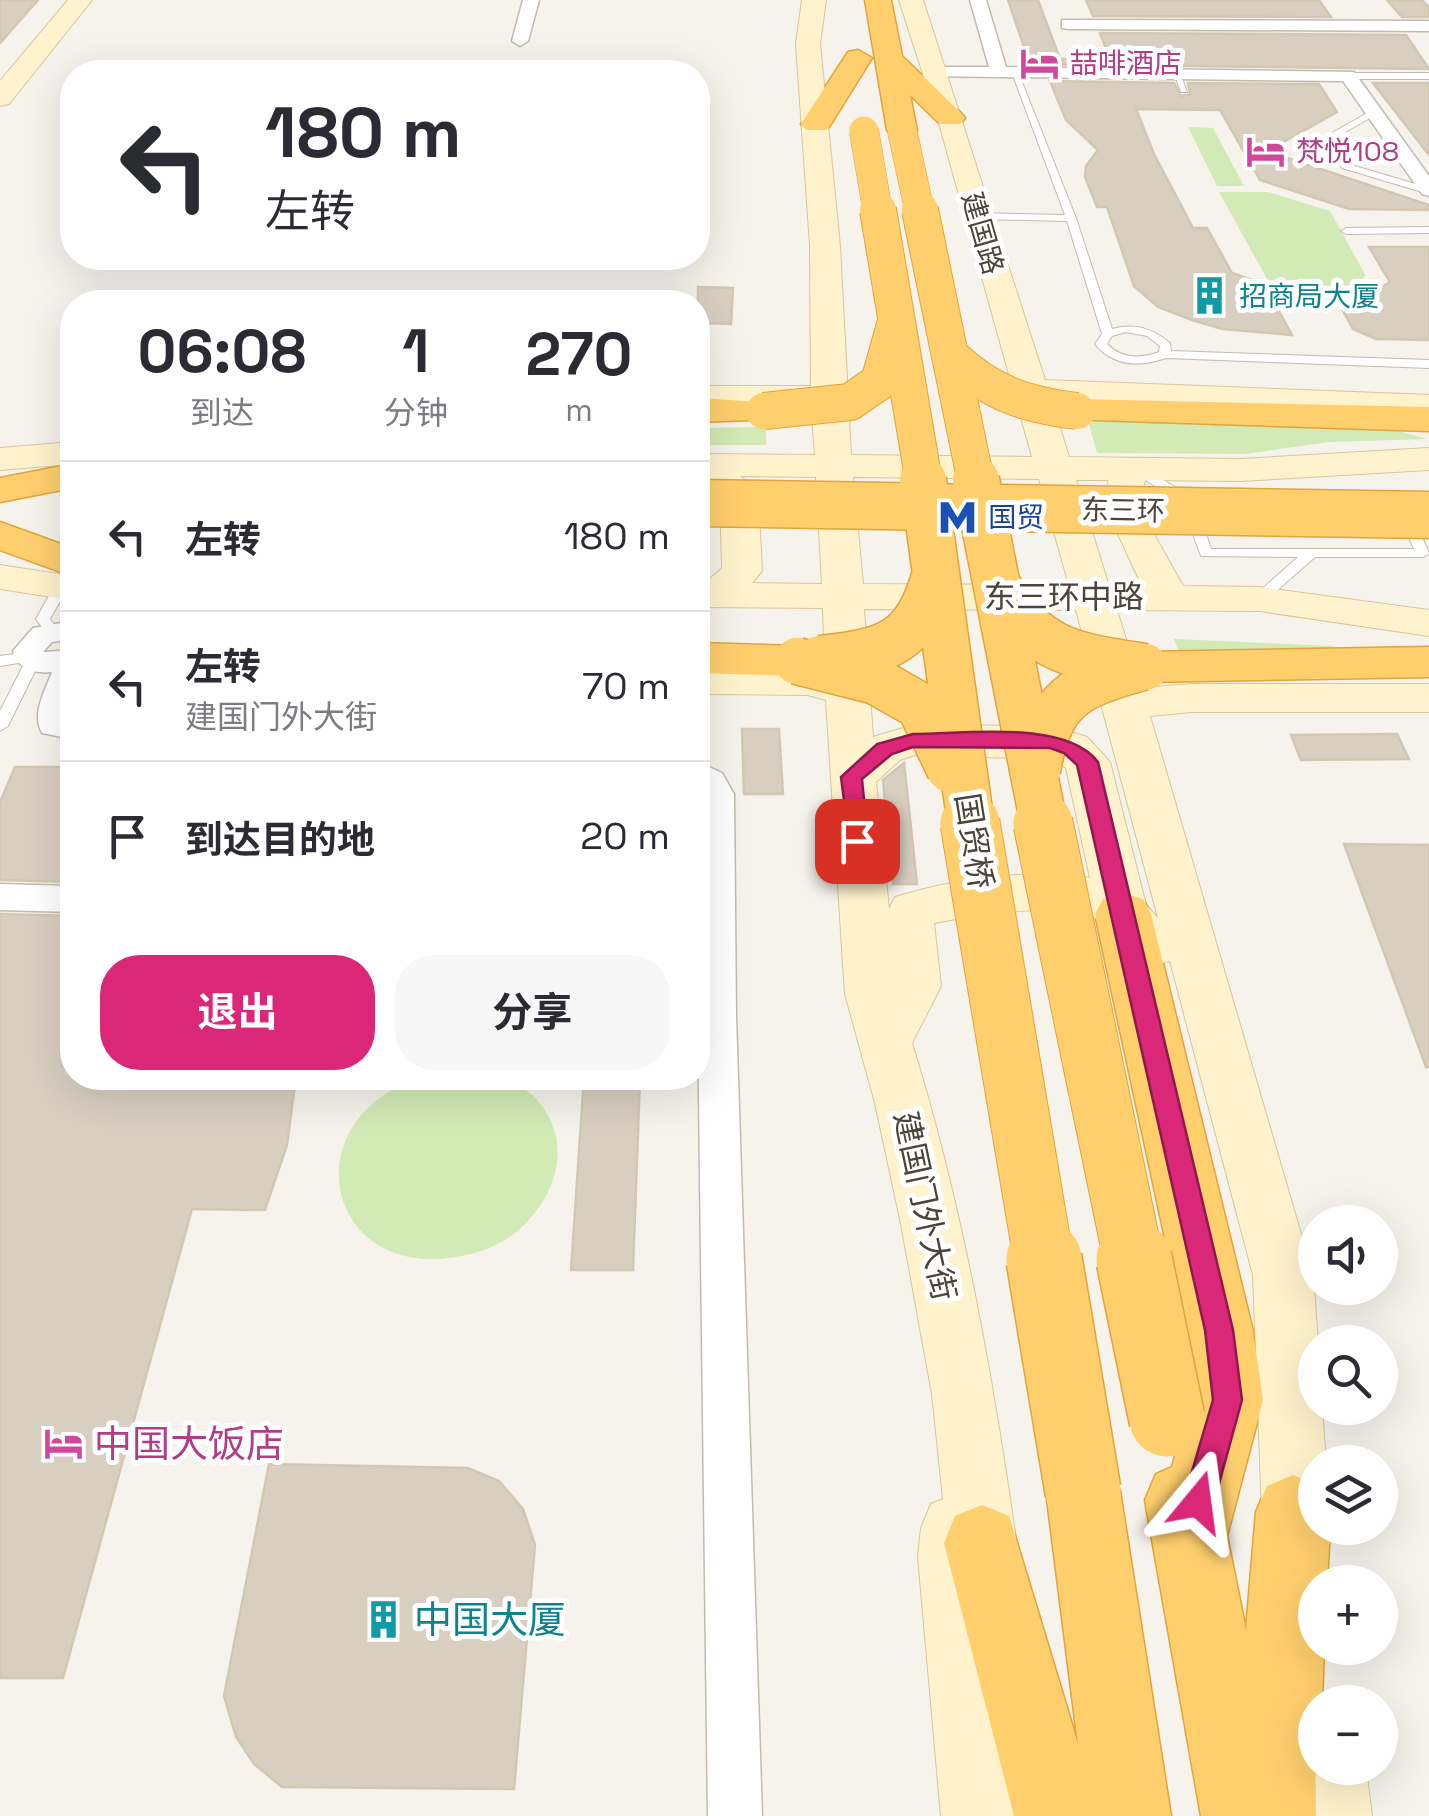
<!DOCTYPE html>
<html lang="zh">
<head>
<meta charset="utf-8">
<style>
  body { margin:0; font-family:"Space Grotesk","Noto Sans SC",sans-serif; background:#f7f7f7; color:#2b2b33; height:100vh; display:flex; flex-direction:column; font-size:38px; white-space:nowrap }
  * { box-sizing:border-box; margin:0 }
  p { font-size:32px; color:#7c7c81 }
  .icon { flex:none; width:55px; height:55px; fill:none; stroke:currentColor; stroke-width:2; stroke-linecap:round; stroke-linejoin:round }
  .map { position:relative; flex:1; overflow:hidden }
  .side { position:absolute; left:60px; top:290px; width:650px; height:800px; display:flex; flex-direction:column; background:#fff; border-radius:40px; box-shadow:0 10px 40px #0002 }
  .side>* { flex:none }
  .banner { position:absolute; left:60px; top:60px; width:650px; height:210px; border-radius:40px; box-shadow:0 10px 40px #0002; background:#fff; color:#2b2b33; overflow:hidden }
  .tools { position:absolute; left:1298px; top:1205px; display:grid; gap:20px }
  .tools a { display:grid; place-items:center; width:100px; height:100px; border-radius:50%; background:#fff; box-shadow:0 10px 40px #0002; font-size:50px }
  .pin { position:absolute; display:grid; place-items:center; width:85px; height:85px; color:#fff; margin:-42px; border-radius:20px; box-shadow:0 5px 15px #0006 }
  .me { position:absolute; width:110px; margin:-55px; rotate:16deg; stroke-linejoin:round; filter:drop-shadow(0 0 8px #0008) }
  .turn { display:flex; align-items:center; gap:35px; height:210px; padding:0 40px; font-size:45px }
  .turn .icon { width:130px; height:130px; stroke-width:2.5 }
  .turn b { display:block; font-size:70px; line-height:85px }
  .eta { display:flex; justify-content:space-evenly; align-items:center; height:170px; text-align:center }
  .eta b { font-size:60px; font-weight:700; line-height:70px }
  .button { display:flex; gap:20px; margin-top:auto; padding:20px 40px }
  .button a { flex:1; height:115px; border-radius:40px; background:#db2777; color:#fff; font-size:40px; font-weight:700; line-height:115px; text-align:center }
  .button a+a { background:#f7f7f7; color:#2b2b33 }
  ul { padding:0; list-style:none }
  li { display:flex; align-items:center; gap:30px; height:150px; padding:0 40px; border-top:2px solid #e1e1e2 }
  li div { flex:1 }
  li b { display:block; font-size:38px }
  li em { font-style:normal }
  .map>svg:first-child { display:block }
  .green { fill:#d2eab5 }
  .building { fill:#d8cfc1; stroke:#d3c7b4; stroke-width:2.5 }
  .lines { fill:none; stroke-linecap:round; stroke-linejoin:round }
  .lane-casing { stroke:#c2bbae; stroke-width:2 }
  .street-casing { stroke:#c2bbae; stroke-width:3 }
  .secondary-casing { stroke:#d6c79b; stroke-width:2 }
  .highway-casing { stroke:#e0a43c; stroke-width:3 }
  .lane { fill:#fff; fill-rule:evenodd }
  .street { fill:#fff; fill-rule:evenodd }
  .secondary { fill:#fff3cd; fill-rule:evenodd }
  .highway { fill:#ffcf6e; fill-rule:evenodd }
  .highway-bridge-far4-casing { stroke:#e0a43c; stroke-width:30; stroke-linecap:butt }
  .highway-bridge-far3-casing { stroke:#e0a43c; stroke-width:38; stroke-linecap:butt }
  .highway-bridge-far2-casing { stroke:#e0a43c; stroke-width:49; stroke-linecap:butt }
  .highway-bridge-far1-casing { stroke:#e0a43c; stroke-width:61; stroke-linecap:butt }
  .highway-bridge-casing { stroke:#e0a43c; stroke-width:78; stroke-linecap:butt }
  .highway-bridge-far4 { stroke:#ffcf6e; stroke-width:29 }
  .highway-bridge-far3 { stroke:#ffcf6e; stroke-width:36 }
  .highway-bridge-far2 { stroke:#ffcf6e; stroke-width:46 }
  .highway-bridge-far1 { stroke:#ffcf6e; stroke-width:59 }
  .highway-bridge { stroke:#ffcf6e; stroke-width:75 }
  .route { fill:#db2777; stroke:#8e194d; stroke-width:2.5 }
  .labels { text-anchor:middle; stroke-width:10; stroke-linejoin:round; paint-order:stroke }
  .far-hotel-label { font-size:28px; fill:#b23c85; stroke:#fff; text-anchor:start }
  .far-street-label { font-size:28px; fill:#4b4439; stroke:#fff }
  .far-culture-label { font-size:28px; fill:#0d838f; stroke:#fff; text-anchor:start }
  .far-transit-label { font-size:28px; fill:#164399; stroke:#fff; text-anchor:start }
  .street-label { font-size:32px; fill:#4b4439; stroke:#fff }
  .near-hotel-label { font-size:38px; fill:#b23c85; stroke:#fff; text-anchor:start }
  .near-culture-label { font-size:38px; fill:#0d838f; stroke:#fff; text-anchor:start }
</style>
</head>
<body>
<div class="map">
<svg width="1429" height="1816" viewBox="0 0 1429 1816">
  <rect width="100%" height="100%" fill="#f6f3ec"/>
  <!-- green -->
  <path class="green" d="M1188 127 1213 128 1244 186H1217Z
    M1219 192H1268L1330 211 1366 276 1334 296 1277 297Z
    M1088 420 1372 424 1427 439 1329 442 1246 454 1097 453Z
    M766 427V445H698V428Z
    M1174 639 1331 646 1375 655 1180 654Z
    M418 1078C444 1078 475 1073 501 1078 515 1080 530 1092 539 1102 571 1142 559 1189 525 1224 510 1240 488 1250 466 1255 329 1287 287 1124 418 1078Z"/>
  <!-- building -->
  <path class="building" d="M0 0H38L0 43Z
    M1008 0H1038L1060 59H1110L1100 33 1406 35 1429 69 1030 64Z
    M1086 0H1319L1331 17 1093 16Z
    M1387 0H1422L1429 8V17H1402Z
    M1050 81 1174 83 1181 96 1190 94 1188 83 1319 84 1337 112 1267 151 1429 205V210L1349 209 1260 180 1220 110 1136 109 1154 154 1193 228H1207L1232 273 1264 284 1292 335 1222 329 1192 320 1158 307 1134 286 1107 207H1097L1085 177 1086 166 1098 150 1066 120Z
    M1373 83H1429V155Z
    M1369 247H1429V340L1376 339 1353 329 1343 311 1390 282Z
    M698 287 733 288 731 324 698 323Z
    M742 729H779L783 794H744Z
    M1397 734 1409 759 1301 760 1291 735Z
    M904 763 917 884H893L883 780Z
    M15 767H72V882L0 880V802Z
    M1344 844 1429 845V1067H1426Z
    M0 914 72 916V1078H229L227 1084H295L287 1145 265 1210 192 1209 63 1678H0Z
    M584 1078H640L633 1270H571Z
    M269 1464 468 1468 499 1481 523 1509 535 1545 514 1789 282 1787 254 1764 236 1737 224 1696Z"/>
  <g class="lines">
    <defs>
      <path id="lane" d="M1011 70 1018 72 1076 218 1112 329C1135 323 1152 328 1170 343L1171 351 1429 360V368L1166 358C1140 367 1114 367 1095 344L1102 334 1067 221 977 219 972 216 977 213 1065 215ZM1126 332 1147 336 1160 346 1159 352C1140 359 1122 359 1107 344L1112 336Z
        M1174 73H1180L1187 92H1181Z
        M1429 73V79H1348L1344 76 1348 73Z
        M1371 111 1379 113 1331 140 1348 164 1429 188V194L1342 168 1321 139Z
        M1429 227V233L1346 234 1341 231 1346 228Z
        M1137 465 1193 497 1195 500 1193 503H1183L1132 472 1131 469Z
        M1193 511 1200 515 1211 549H1414L1401 519 1408 515 1415 519 1429 554 1423 557H1315L1264 602 1259 603 1252 599 1254 596 1298 557 1201 556 1186 515Z
        M62 581 69 585 50 619 59 631 52 636 47 634 36 619 55 585Z
        M29 652 40 661 8 726 0 731V711L25 662 0 666V656Z"/>
      <path id="street" d="M523 0H539L528 41 520 46 512 41Z
        M970 0H986L1006 67 1354 72 1429 176V196L1422 194 1343 81 923 76V68L929 67H989Z
        M1062 20 1429 21V31L1068 29 1062 28Z
        M72 621V639L52 642 43 652 72 650 69 718 72 719V739L42 733C31 714 45 691 52 672 35 674 17 669 13 651L33 628Z
        M698 762 722 773 734 794 736 1016 762 1816H708L698 1016 702 794 698 788Z
        M0 884 72 886V912L0 910Z"/>
      <path id="secondary" d="M68 0H92L9 104 0 106V81Z
        M802 0H826L820 44 840 246 851 455 1032 457 940 127 899 0H923L1045 380 1429 395V417L1052 402 1069 457 1240 459 1429 448V470L1240 481 1145 480 1144 485 1155 536 1183 586 1259 587 1429 610V636L1259 611 1117 610 1141 688 1192 684H1429V712H1192L1150 716 1313 1275 1318 1342H1315V1408H1322L1326 1462H1315V1528H1331V1540L1321 1564 1297 1574 1273 1564 1263 1540 1253 1275 1170 961C1125 975 1123 929 1088 915 1056 902 970 916 934 923L941 986 912 1043C966 1217 996 1395 1021 1575L1011 1600 993 1607 1017 1816H941L918 1557 921 1528 931 1504 943 1499 932 1394 901 1224 875 1103 845 994 826 700 808 695 698 694V666L809 667 825 671 823 608 698 607V583H705L722 568 720 497 698 480V454L815 455 811 407 698 406V386H811L810 246 796 44ZM740 476 816 477 822 584 752 583 762 571 758 493ZM853 477 1039 479 1069 585 863 584ZM1076 480H1108L1111 519 1142 586H1109ZM864 609 1076 610 1158 918 1146 905 1110 762 1087 737 1052 726 913 725 873 737ZM915 755 1055 759 1066 768 1090 878C1026 869 957 878 895 897L889 909 876 782 900 760Z
        M72 442V464L0 470V448Z
        M0 565 72 576V600L0 589Z
        M1315 1736V1768H1366L1372 1816H1296L1290 1768 1301 1741Z"/>
      <path id="highway" d="M865 0H891L902 56 960 112 965 118 960 124H940L910 95 917 130 912 136H892L887 130Z
        M858 50 872 58 831 124 826 130H806L801 124 848 52Z
        M698 398 778 403 783 411 778 419 698 422Z
        M1077 399 1429 407V431L1063 419 1058 411 1063 403Z
        M72 464V488L0 502V478Z
        M0 522 72 548V576L0 550Z
        M698 643 797 646 814 650 820 661 814 672 797 676 698 673Z
        M1429 647V677L1145 682 1128 678 1121 667 1128 656 1145 652Z
        M1123 893 1143 899 1151 914 1253 1331 1263 1400 1227 1536 1246 1630 1256 1512 1267 1486 1293 1475 1315 1484V1528H1330L1327 1582H1315V1648H1324L1322 1702H1315L1316 1816H1201L1145 1500 1156 1474 1172 1467 1191 1400 1185 1331 1095 914 1103 899Z
        M1083 1454 1109 1465 1120 1491 1171 1816H1014L944 1543 955 1516 982 1505 1009 1516 1078 1744 1046 1491 1057 1465Z"/>
    </defs>
    <!-- lane casing -->
    <use href="#lane" class="lane-casing"/>
    <!-- street casing -->
    <use href="#street" class="street-casing"/>
    <!-- secondary casing -->
    <use href="#secondary" class="secondary-casing"/>
    <!-- highway casing -->
    <use href="#highway" class="highway-casing"/>
    <!-- lane -->
    <use href="#lane" class="lane"/>
    <!-- street -->
    <use href="#street" class="street"/>
    <!-- secondary -->
    <use href="#secondary" class="secondary"/>
    <!-- highway -->
    <use href="#highway" class="highway"/>
    <defs>
      <path id="highway-bridge-far4" d="M902 130 920 213
        M864 131 878 213"/>
      <path id="highway-bridge-far3" d="M878 210 924 482
        M920 210 976 482
        M952 357C990 393 1026 405 1077 411
        M764 411 850 402 879 382 895 325"/>
      <path id="highway-bridge-far2" d="M923 480 971 825
        M976 480 1044 825
        M698 503 1429 515
        M999 588C1038 653 1074 656 1145 667
        M820 659C888 652 917 643 936 573
        M797 661 876 681 920 706 950 769
        M1037 770C1050 697 1074 686 1142 667"/>
      <path id="highway-bridge-far1" d="M970 823 1044 1262
        M1043 823 1134 1262"/>
      <path id="highway-bridge" d="M1044 1259 1083 1491
        M1134 1259 1167 1419"/>
    </defs>
    <!-- highway-bridge-far4 casing -->
    <use href="#highway-bridge-far4" class="highway-bridge-far4-casing"/>
    <!-- highway-bridge-far3 casing -->
    <use href="#highway-bridge-far3" class="highway-bridge-far3-casing"/>
    <!-- highway-bridge-far2 casing -->
    <use href="#highway-bridge-far2" class="highway-bridge-far2-casing"/>
    <!-- highway-bridge-far1 casing -->
    <use href="#highway-bridge-far1" class="highway-bridge-far1-casing"/>
    <!-- highway-bridge casing -->
    <use href="#highway-bridge" class="highway-bridge-casing"/>
    <!-- highway-bridge-far4 -->
    <use href="#highway-bridge-far4" class="highway-bridge-far4"/>
    <!-- highway-bridge-far3 -->
    <use href="#highway-bridge-far3" class="highway-bridge-far3"/>
    <!-- highway-bridge-far2 -->
    <use href="#highway-bridge-far2" class="highway-bridge-far2"/>
    <!-- highway-bridge-far1 -->
    <use href="#highway-bridge-far1" class="highway-bridge-far1"/>
    <!-- highway-bridge -->
    <use href="#highway-bridge" class="highway-bridge"/>
  </g>
  <!-- route -->
  <path class="route" d="M913 734C963 734 1066 719 1098 762L1233 1330 1242 1400 1214 1502 1209 1513 1198 1517 1188 1513 1183 1502 1213 1400 1205 1330 1077 765 1064 753 1050 748 913 747 892 754 862 779 868 841 857 849 850 847 841 777 877 744Z"/>
  <!-- icons -->
  <defs>
    <symbol id="hotel-bare" viewBox="-9 -9 18 18"><path d="M-6-4.5h1.5V1H6V5H4.5V3h-9V5H-6ZM-4 0a1.8 1.8 0 1 1 3.6 0ZM.5 0V-2.5h3Q6-2.5 6 0Z" fill="#d1479c" stroke="#fff" stroke-width="2.5" paint-order="stroke"/></symbol>
    <symbol id="building-bare" viewBox="-9 -9 18 18"><path d="M-4-6H4V6H1V3H-1V6H-4ZM-2.5-4.3h1.7v1.8h-1.7ZM.8-4.3h1.7v1.8H.8ZM-2.5-1h1.7V.8h-1.7ZM.8-1h1.7V.8H.8Z" fill="#0f9aa8" stroke="#fff" stroke-width="2.5" paint-order="stroke"/></symbol>
    <symbol id="metro-bare" viewBox="-9 -9 18 18"><path d="M-5.5 5V-5H-3L0 0L3-5H5.5V5H3V-.5L0 4L-3-.5V5Z" fill="#1a4fb4" stroke="#fff" stroke-width="2.5" paint-order="stroke"/></symbol>
  </defs>
  <g fill-rule="evenodd">
    <use href="#hotel-bare" x="1012" y="36" width="55" height="55"/>
    <use href="#hotel-bare" x="1238" y="124" width="55" height="55"/>
    <use href="#building-bare" x="1182" y="268" width="55" height="55"/>
    <use href="#metro-bare" x="930" y="490" width="55" height="55"/>
    <use href="#hotel-bare" x="36" y="1416" width="55" height="55"/>
    <use href="#building-bare" x="356" y="1592" width="55" height="55"/>
  </g>
  <g class="labels">
    <!-- far-hotel labels -->
    <g class="far-hotel-label">
      <text x="1070" y="73">喆啡酒店</text>
      <text x="1296" y="161">梵悦108</text>
    </g>
    <!-- far-street labels -->
    <g class="far-street-label">
      <text transform="translate(983 233) rotate(74)" y="10">建国路</text>
      <text transform="translate(1123 510) rotate(1)" y="10">东三环</text>
    </g>
    <!-- far-culture labels -->
    <g class="far-culture-label">
      <text x="1239" y="306">招商局大厦</text>
    </g>
    <!-- far-transit labels -->
    <g class="far-transit-label">
      <text x="988" y="527">国贸</text>
    </g>
    <!-- street labels -->
    <g class="street-label">
      <text x="1064" y="608">东三环中路</text>
      <text transform="translate(974 841) rotate(81)" y="11">国贸桥</text>
      <text transform="translate(925 1206) rotate(78)" y="11">建国门外大街</text>
    </g>
    <!-- near-hotel labels -->
    <g class="near-hotel-label">
      <text x="94" y="1457">中国大饭店</text>
    </g>
    <!-- near-culture labels -->
    <g class="near-culture-label">
      <text x="414" y="1633">中国大厦</text>
    </g>
  </g>
</svg>
<div class="tools">
<a><svg class="icon" aria-label="sound" viewBox="0 0 24 24"><path d="M4 9h4l5-4v14l-5-4H4zM17 9q2 3 0 6"/></svg></a>
<a><svg class="icon" aria-label="search" viewBox="0 0 24 24"><circle cx="10" cy="10" r="6"/><path d="M15 15l6 6"/></svg></a>
<a><svg class="icon" aria-label="layers" viewBox="0 0 24 24"><path d="M12 4l9 5-9 5-9-5zM3 14l9 5 9-5"/></svg></a>
<a>+</a>
<a>−</a>
</div>
<div class="pin" style="left:857px;top:841px;background:#d93025"><svg class="icon" aria-label="arrive" viewBox="0 0 24 24"><path d="M6 21V4h12l-3 4 3 4H6"/></svg></div>
<svg class="me" style="left:1198px;top:1502px" viewBox="-20 -20 40 40"><path d="M0-17L14 15 0 8-14 15z" fill="#db2777" stroke="#fff" stroke-width="4"/></svg>
<div class="banner">
<div class="turn"><svg class="icon" aria-label="left" viewBox="0 0 24 24"><path d="M17 20v-9H6M10 6l-5 5 5 5"/></svg><div><b>180 m</b>左转</div></div>
</div>
<section class="side">
<div class="eta">
<div><b>06:08</b><p>到达</p></div>
<div><b>1</b><p>分钟</p></div>
<div><b>270</b><p>m</p></div>
</div>
<ul>
<li><svg class="icon" aria-label="left" viewBox="0 0 24 24"><path d="M17 20v-9H6M10 6l-5 5 5 5"/></svg><div><b>左转</b></div><em>180 m</em></li>
<li><svg class="icon" aria-label="left" viewBox="0 0 24 24"><path d="M17 20v-9H6M10 6l-5 5 5 5"/></svg><div><b>左转</b><p>建国门外大街</p></div><em>70 m</em></li>
<li><svg class="icon" aria-label="arrive" viewBox="0 0 24 24"><path d="M6 21V4h12l-3 4 3 4H6"/></svg><div><b>到达目的地</b></div><em>20 m</em></li>
</ul>
<div class="button"><a>退出</a><a>分享</a></div>
</section>
</div>
</body>
</html>
